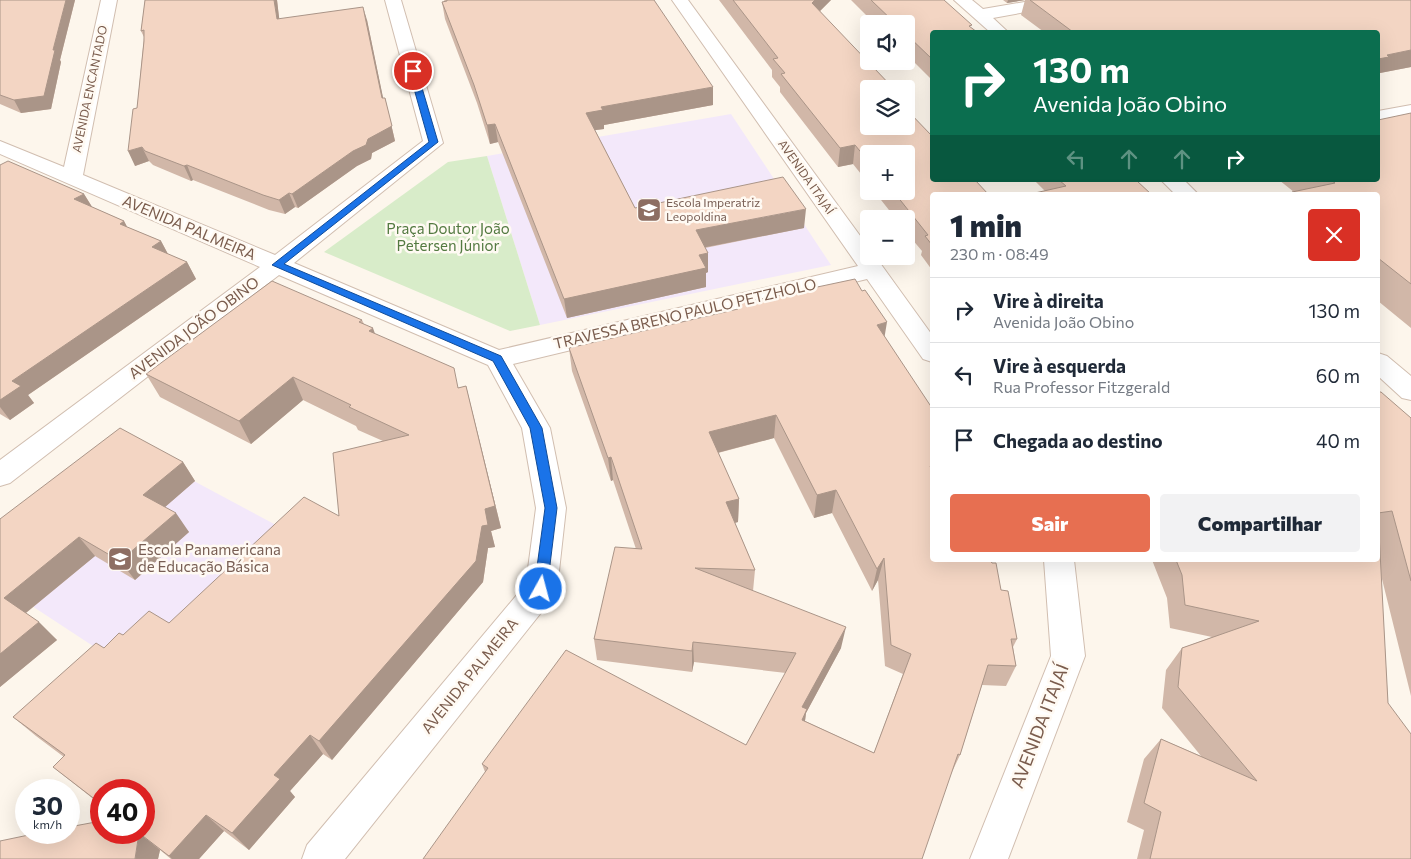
<!DOCTYPE html>
<html lang="pt">
<head>
<meta charset="utf-8">
<style>
  body { margin:0; font-family:Commissioner,sans-serif; background:#f2f2f3; color:#1f2937; height:100vh; display:flex; flex-direction:column; font-size:19px; white-space:nowrap }
  * { box-sizing:border-box; margin:0 }
  p { font-size:16px; color:#747a83 }
  .icon { flex:none; width:28px; height:28px; fill:none; stroke:currentColor; stroke-width:2; stroke-linecap:round; stroke-linejoin:round }
  .map { position:relative; flex:1; overflow:hidden }
  .drawer { position:absolute; left:930px; top:192px; width:450px; height:370px; display:flex; flex-direction:column; background:#fff; border-radius:5px; box-shadow:0 5px 20px #0002 }
  .drawer>* { flex:none }
  .top-card { position:absolute; left:930px; top:30px; width:450px; height:152px; border-radius:5px; box-shadow:0 5px 20px #0002; background:#0b6e4f; color:#fff; overflow:hidden }
  .buttons { position:absolute; left:860px; top:15px; display:grid; gap:10px }
  .buttons a { display:grid; place-items:center; width:55px; height:55px; border-radius:5px; background:#fff; box-shadow:0 5px 20px #0002; font-size:25px }
  .speed { position:absolute; left:15px; top:779px; display:flex; gap:10px; font-size:25px; font-weight:700; text-align:center }
  .speed>* { display:grid; place-content:center; width:65px; height:65px; border-radius:50%; background:#fff; box-shadow:0 5px 20px #0002; line-height:1 }
  .speed small { font-size:12px; font-weight:400 }
  .speed .limit { border:8px solid #d22; background:#fff; color:#111 }
  .pin { position:absolute; display:grid; place-items:center; width:42px; height:42px; color:#fff; margin:-21px; border:2px solid #fff; border-radius:50%; box-shadow:0 1px 5px #0007 }
  .me { position:absolute; width:55px; margin:-28px; rotate:7deg; stroke-linejoin:round; filter:drop-shadow(0 0 4px #0008) }
  .turn { display:flex; align-items:center; gap:18px; height:105px; padding:0 20px; font-size:22px }
  .turn .icon { width:65px; height:65px; stroke-width:2.5 }
  .turn b { display:block; font-size:35px; line-height:42px }
  .lanes { display:flex; align-items:center; height:48px; padding:0 20px; background:#0003; justify-content:center; gap:25px; direction:ltr }
  .lanes .off { opacity:.35 }
  .round { display:grid; place-items:center; flex:none; width:52px; height:52px; border-radius:5px; background:#f2f2f3 }
  .head { display:flex; align-items:center; justify-content:space-between; height:85px; padding:0 20px }
  h1 { font-size:30px; font-weight:800; line-height:38px }
  .button { display:flex; gap:10px; margin-top:auto; padding:10px 20px }
  .button a { flex:1; height:58px; border-radius:5px; background:#e76f51; color:#fff; font-size:20px; font-weight:800; line-height:58px; text-align:center }
  .button a+a { background:#f2f2f3; color:#1f2937 }
  ul { padding:0; list-style:none }
  li { display:flex; align-items:center; gap:15px; height:65px; padding:0 20px; border-top:1px solid #e0e1e3 }
  li div { flex:1 }
  li b { display:block; font-size:19px }
  li em { font-style:normal }
  .map>svg:first-child { display:block }
  .education { fill:#f3e8fa }
  .green { fill:#d8ecc9 }
  .lines { fill:none; stroke-linecap:round; stroke-linejoin:round }
  .minor-casing { stroke:#d1beb0; stroke-width:2 }
  .minor { fill:#fff; fill-rule:evenodd }
  .wall { fill:#d1b7a8; fill-rule:evenodd }
  .shaded-wall { fill:#aa9588 }
  .building { fill:#f3d5c3; stroke:#aa9588; fill-rule:evenodd }
  .route { fill:#1a73e8; stroke:#114b97 }
  .labels { text-anchor:middle; stroke-width:5; stroke-linejoin:round; paint-order:stroke }
  .far-street-label { font-size:12px; fill:#7a5c4d; stroke:#fffaf3 }
  .far-education-label { font-size:12px; fill:#785e54; stroke:#fffaf3; text-anchor:start }
  .street-label { font-size:15px; fill:#7a5c4d; stroke:#fffaf3 }
  .park-label { font-size:15px; fill:#537a41; stroke:#fffaf3 }
  .education-label { font-size:15px; fill:#785e54; stroke:#fffaf3; text-anchor:start }
  .near-street-label { font-size:18px; fill:#7a5c4d; stroke:#fffaf3 }
</style>
</head>
<body>
<div class="map">
<svg width="1411" height="859" viewBox="0 0 1411 859">
  <rect width="100%" height="100%" fill="#fdf6ec"/>
  <!-- education -->
  <path class="education" d="M731 114 831 265 540 325 487 156Z
    M164 465 276 525 125 667 0 585Z"/>
  <!-- green -->
  <path class="green" d="M487 156 540 325 510 331 324 252 448 162Z"/>
  <g class="lines">
    <defs>
      <path id="minor" d="M101 0H117L83 175 275 255 423 141 385 0H401L443 143 294 263 499 350 858 266 672 0H688L869 248V256H875L932 335V362L923 359 867 279 513 364 550 428 566 508 557 589 552 599 345 859H302L307 845 526 584 536 508 522 428 488 365 279 275 10 483 0 486V460L260 267 0 154V141L64 167Z
        M954 0H972L983 9 1036 0H1072L1070 3 1064 5 993 18 1008 32H990Z
        M1411 105V117L1378 123V111Z
        M1161 180H1184L1199 195H1176Z
        M1378 353 1387 356 1411 376V400L1402 398 1378 376Z
        M1044 560H1074L1085 656 1008 859H970L1051 656Z"/>
    </defs>
    <!-- minor casing -->
    <use href="#minor" class="minor-casing"/>
    <!-- minor -->
    <use href="#minor" class="minor"/>
  </g>
  <!-- wall -->
  <path class="wall" d="M0 0H75L60 60 61 62 51 109 21 113 0 104Z
    M145 0H277L279 19 367 20 383 98H385L395 141 372 153 371 159 357 166 298 208 295 207 285 214 269 210 193 180 191 181 153 165 149 161 135 166 137 108 144 37 141 31Z
    M444 0H654L713 105 604 125V129L595 130 635 208 804 228 705 248 708 272 706 273V287L567 318 498 142 490 144 477 103 445 19 442 2H445Z
    M719 0H831L820 11 869 89 932 195V270L921 255 922 251 906 232V219H896L874 191H906L869 154V184L853 164 838 167 780 92V87L772 77V70Z
    M851 0H944L971 28 932 32V80L906 54V24H875Z
    M1003 0H1411V67L1380 73 1378 76V32H1044L1021 15 1025 0 1007 3Z
    M1411 113V328L1378 301V195H1291L1292 192H1294L1279 180H1378Z
    M0 165 84 194 92 207 124 221 127 227 161 241 168 254 187 262 196 279 28 395 34 403 10 420 0 414Z
    M1034 180H1138L1137 181 1045 191Z
    M362 320 364 324 375 334 459 388 466 386 501 528 491 531 495 547 488 548 483 582 332 760 323 754 290 791 295 797 249 850 224 831 199 859H171L160 850 158 859 144 832 101 790V805L53 767 64 757 36 736 13 717 104 648 123 635 169 623 339 516 383 441 358 430 356 426 303 400 251 444 160 397 146 374Z
    M884 336 932 560 1001 590 1017 639 1013 647 1016 666 1006 686 982 685 960 755 951 774 485 772 482 764 746 745 786 673 694 662 692 672 597 660 594 639 636 549 613 480 611 481 572 371 569 348ZM774 438 814 518 832 513 872 591 878 580 885 666 903 674 874 753 805 721 806 713 841 648 753 591 755 570 735 523 738 522 739 499 718 453Z
    M1378 392 1411 418V696L1381 575 1388 703 1411 859H1137L1144 830 1127 822 1144 759 1161 739 1201 756 1162 708 1166 670 1182 648 1212 637 1170 628 1167 598 1152 560H1378Z
    M183 462 195 481 165 507 189 532 135 580 95 556 26 613 57 640 0 687V519Z"/>
  <!-- shaded-wall -->
  <path class="shaded-wall" d="M66 0H75L60 60 61 62 51 109 21 113 14 100 53 50Z
    M274 0H277L281 33 277 19Z
    M815 0H831L811 20 812 3Z
    M1008 0H1025L1007 3Z
    M363 7 367 20 386 112 382 98Z
    M1411 50V67L1380 73 1378 77V59L1387 55Z
    M713 87V105L604 125V129L588 131 586 113 601 107Z
    M385 98 395 141 372 153 371 159 357 166 298 208 292 194 353 151 368 139Z
    M495 124 498 142 490 144 487 125Z
    M855 145 853 164 838 167 840 148Z
    M142 147 149 161 135 166 128 151Z
    M187 165 193 180 191 181 184 166Z
    M289 193 295 207 285 214 279 200Z
    M84 194 94 210 74 199Z
    M806 209 804 228 696 249V230Z
    M124 221 133 238 120 224Z
    M161 241 170 258 152 247Z
    M708 253V272L706 273V287L567 318 564 299 699 255Z
    M187 262 196 279 28 395 34 403 10 420 0 407V400L12 381Z
    M887 322 883 346 877 325Z
    M373 328 381 351 369 331Z
    M293 377 303 400 251 444 239 421Z
    M466 386 501 528 491 531 495 547 488 548 483 582 332 760 319 741 482 526 485 509Z
    M776 415 774 438 709 455V432Z
    M611 457 613 480 611 481 608 458Z
    M183 462 195 481 157 514 143 495Z
    M836 490 832 513 814 518 817 495Z
    M739 499 738 522 725 525 726 502Z
    M176 513 189 532 135 580 120 561Z
    M79 537 95 556 22 616 4 598Z
    M884 558 878 580 872 591 877 569Z
    M39 622 57 640 0 687V654Z
    M846 627 841 648 806 713 804 728 799 739 802 707Z
    M693 642 694 662 692 672V651Z
    M310 735 323 754 290 791 295 797 249 850 232 833 274 775Z
    M206 815 224 831 199 859H172L169 856Z
    M139 833 160 850 158 859H135Z"/>
  <!-- building -->
  <path class="building" d="M0 0H66L53 50H55L44 96 14 100 0 95Z
    M145 0H274L277 19 363 7 382 98H385L392 126 368 139 366 145 353 151 292 194 289 193 279 200 263 195 187 165 184 166 145 151 142 147 128 151 133 109 137 108 144 41V30L141 31Z
    M447 0H654L713 87 601 107 603 110 586 113 635 208 783 177 806 209 696 230 708 253 699 255 706 268 564 299 495 124 487 125 474 85 442 2 447 1Z
    M733 0H815L812 3 894 89H869V126H906V109L932 136V180H975L989 195H932V245L925 236 928 235 893 191H906V154H869V162L855 145 840 148 781 74 785 73 773 59 778 58Z
    M871 0H944L972 25 969 26 977 32H932V59L906 34V24H896Z
    M1030 0H1411V50L1387 55 1389 57 1378 59V32H1073Z
    M1411 113V284L1378 258V195H1296L1292 192 1335 183 1331 180H1378V120Z
    M8 161 84 194 74 199 124 221 120 224 161 241 152 247 187 262 12 381 21 386 0 400V165Z
    M1059 180H1136L1152 195H1026L1066 186Z
    M855 279 862 291 865 290 887 322 877 325 932 408V446H931L932 449V465L930 466 932 470V560H990L992 563H996L1001 590 1008 591 1017 639H1011L1016 666 988 665 960 755 958 754 922 859H423L488 768 482 764 566 650 746 745 796 653 693 642 692 651 594 639 615 547 642 549 611 457 608 458 569 348 738 309 742 303ZM776 415 817 495 836 490 877 569 884 558 891 645 911 654 874 753 802 720 807 709 802 707 846 627 695 568 755 570 726 502 739 499 709 432Z
    M272 281 362 320 359 322 373 328 369 331 454 368 458 388 466 386 495 506 485 509 488 525 482 526 476 561 319 741 310 735 274 775 280 779 232 833 206 815 169 856 139 833 135 859H0V841L43 832H69V827L101 821V832H144V790H101V804L53 767 65 755 13 717 96 643 104 648 119 633 123 635 149 611 169 623 304 497 339 516 333 453 409 435 349 407 351 405 293 377 239 421 146 374Z
    M1378 392H1381L1411 418V581L1392 511 1378 513Z
    M120 428 183 462 143 495 176 513 120 561 79 537 4 598 39 622 0 654V519Z
    M1378 514 1388 703 1411 734V859H1150L1161 812 1144 803 1161 739 1257 781 1178 687 1182 648 1259 621 1185 605 1182 575 1176 560H1378Z"/>
  <!-- route -->
  <path class="route" d="M413 69 417 71 438 142 284 264 501 356 542 428 557 508 547 589 545 593 541 595 536 593 534 589 545 508 530 428 493 361 272 265 429 142 409 71Z"/>
  <!-- icons -->
  <defs>
    <symbol id="school-square" viewBox="-11 -11 22 22"><rect x="-9" y="-9" width="18" height="18" rx="4" fill="#8d6e63" stroke="#fffaf3"/><path d="M0-5L7-2L0 1L-7-2ZM-4 1L0 2.5L4 1V4Q0 6-4 4Z" fill="#fff"/></symbol>
  </defs>
  <g fill-rule="evenodd">
    <use href="#school-square" x="635" y="196" width="28" height="28"/>
    <use href="#school-square" x="106" y="545" width="28" height="28"/>
  </g>
  <g class="labels">
    <!-- far-street labels -->
    <g class="far-street-label">
      <text transform="translate(90 89) rotate(-78)" y="4">AVENIDA ENCANTADO</text>
      <text transform="translate(806 177) rotate(55)" y="4">AVENIDA ITAJAÍ</text>
    </g>
    <!-- far-education labels -->
    <g class="far-education-label">
      <text x="666" y="207">Escola Imperatriz<tspan x="666" dy="14">Leopoldina</tspan></text>
    </g>
    <!-- street labels -->
    <g class="street-label">
      <text transform="translate(189 228) rotate(23)" y="5">AVENIDA PALMEIRA</text>
      <text transform="translate(685 314) rotate(-13)" y="5">TRAVESSA BRENO PAULO PETZHOLO</text>
      <text transform="translate(194 328) rotate(-37)" y="5">AVENIDA JOÃO OBINO</text>
      <text transform="translate(470 676) rotate(-51)" y="5">AVENIDA PALMEIRA</text>
    </g>
    <!-- park labels -->
    <g class="park-label">
      <text x="448" y="234">Praça Doutor João<tspan x="448" dy="17">Petersen Júnior</tspan></text>
    </g>
    <!-- education labels -->
    <g class="education-label">
      <text x="138" y="555">Escola Panamericana<tspan x="138" dy="17">de Educação Básica</tspan></text>
    </g>
    <!-- near-street labels -->
    <g class="near-street-label">
      <text transform="translate(1040 726) rotate(-69)" y="6">AVENIDA ITAJAÍ</text>
    </g>
  </g>
</svg>
<div class="buttons">
<a><svg class="icon" aria-label="sound" viewBox="0 0 24 24"><path d="M4 9h4l5-4v14l-5-4H4zM17 9q2 3 0 6"/></svg></a>
<a><svg class="icon" aria-label="layers" viewBox="0 0 24 24"><path d="M12 4l9 5-9 5-9-5zM3 14l9 5 9-5"/></svg></a>
<a>+</a>
<a>−</a>
</div>
<div class="speed"><div>30<small>km/h</small></div><div class="limit">40</div></div>
<div class="pin" style="left:413px;top:71px;background:#d93025"><svg class="icon" aria-label="arrive" viewBox="0 0 24 24"><path d="M6 21V4h12l-3 4 3 4H6"/></svg></div>
<svg class="me" style="left:541px;top:589px" viewBox="-20 -20 40 40"><circle r="17" fill="#1a73e8" stroke="#fff" stroke-width="3"/><path d="M0-11L8 9 0 5-8 9z" fill="#fff"/></svg>
<div class="top-card">
<div class="turn"><svg class="icon" aria-label="right" viewBox="0 0 24 24"><path d="M7 20v-9h11M14 6l5 5-5 5"/></svg><div><b>130 m</b>Avenida João Obino</div></div>
<div class="lanes"><svg class="icon off" aria-label="left" viewBox="0 0 24 24"><path d="M17 20v-9H6M10 6l-5 5 5 5"/></svg><svg class="icon off" aria-label="ahead" viewBox="0 0 24 24"><path d="M12 20V5M6 11l6-6 6 6"/></svg><svg class="icon off" aria-label="ahead" viewBox="0 0 24 24"><path d="M12 20V5M6 11l6-6 6 6"/></svg><svg class="icon" aria-label="right" viewBox="0 0 24 24"><path d="M7 20v-9h11M14 6l5 5-5 5"/></svg></div>
</div>
<section class="drawer">
<div class="head"><div><h1>1 min</h1><p>230 m · 08:49</p></div><a class="round" style="background:#d93025;color:#fff"><svg class="icon" aria-label="close" viewBox="0 0 24 24"><path d="M6 6l12 12M18 6L6 18"/></svg></a></div>
<ul>
<li><svg class="icon" aria-label="right" viewBox="0 0 24 24"><path d="M7 20v-9h11M14 6l5 5-5 5"/></svg><div><b>Vire à direita</b><p>Avenida João Obino</p></div><em>130 m</em></li>
<li><svg class="icon" aria-label="left" viewBox="0 0 24 24"><path d="M17 20v-9H6M10 6l-5 5 5 5"/></svg><div><b>Vire à esquerda</b><p>Rua Professor Fitzgerald</p></div><em>60 m</em></li>
<li><svg class="icon" aria-label="arrive" viewBox="0 0 24 24"><path d="M6 21V4h12l-3 4 3 4H6"/></svg><div><b>Chegada ao destino</b></div><em>40 m</em></li>
</ul>
<div class="button"><a>Sair</a><a>Compartilhar</a></div>
</section>
</div>
</body>
</html>
